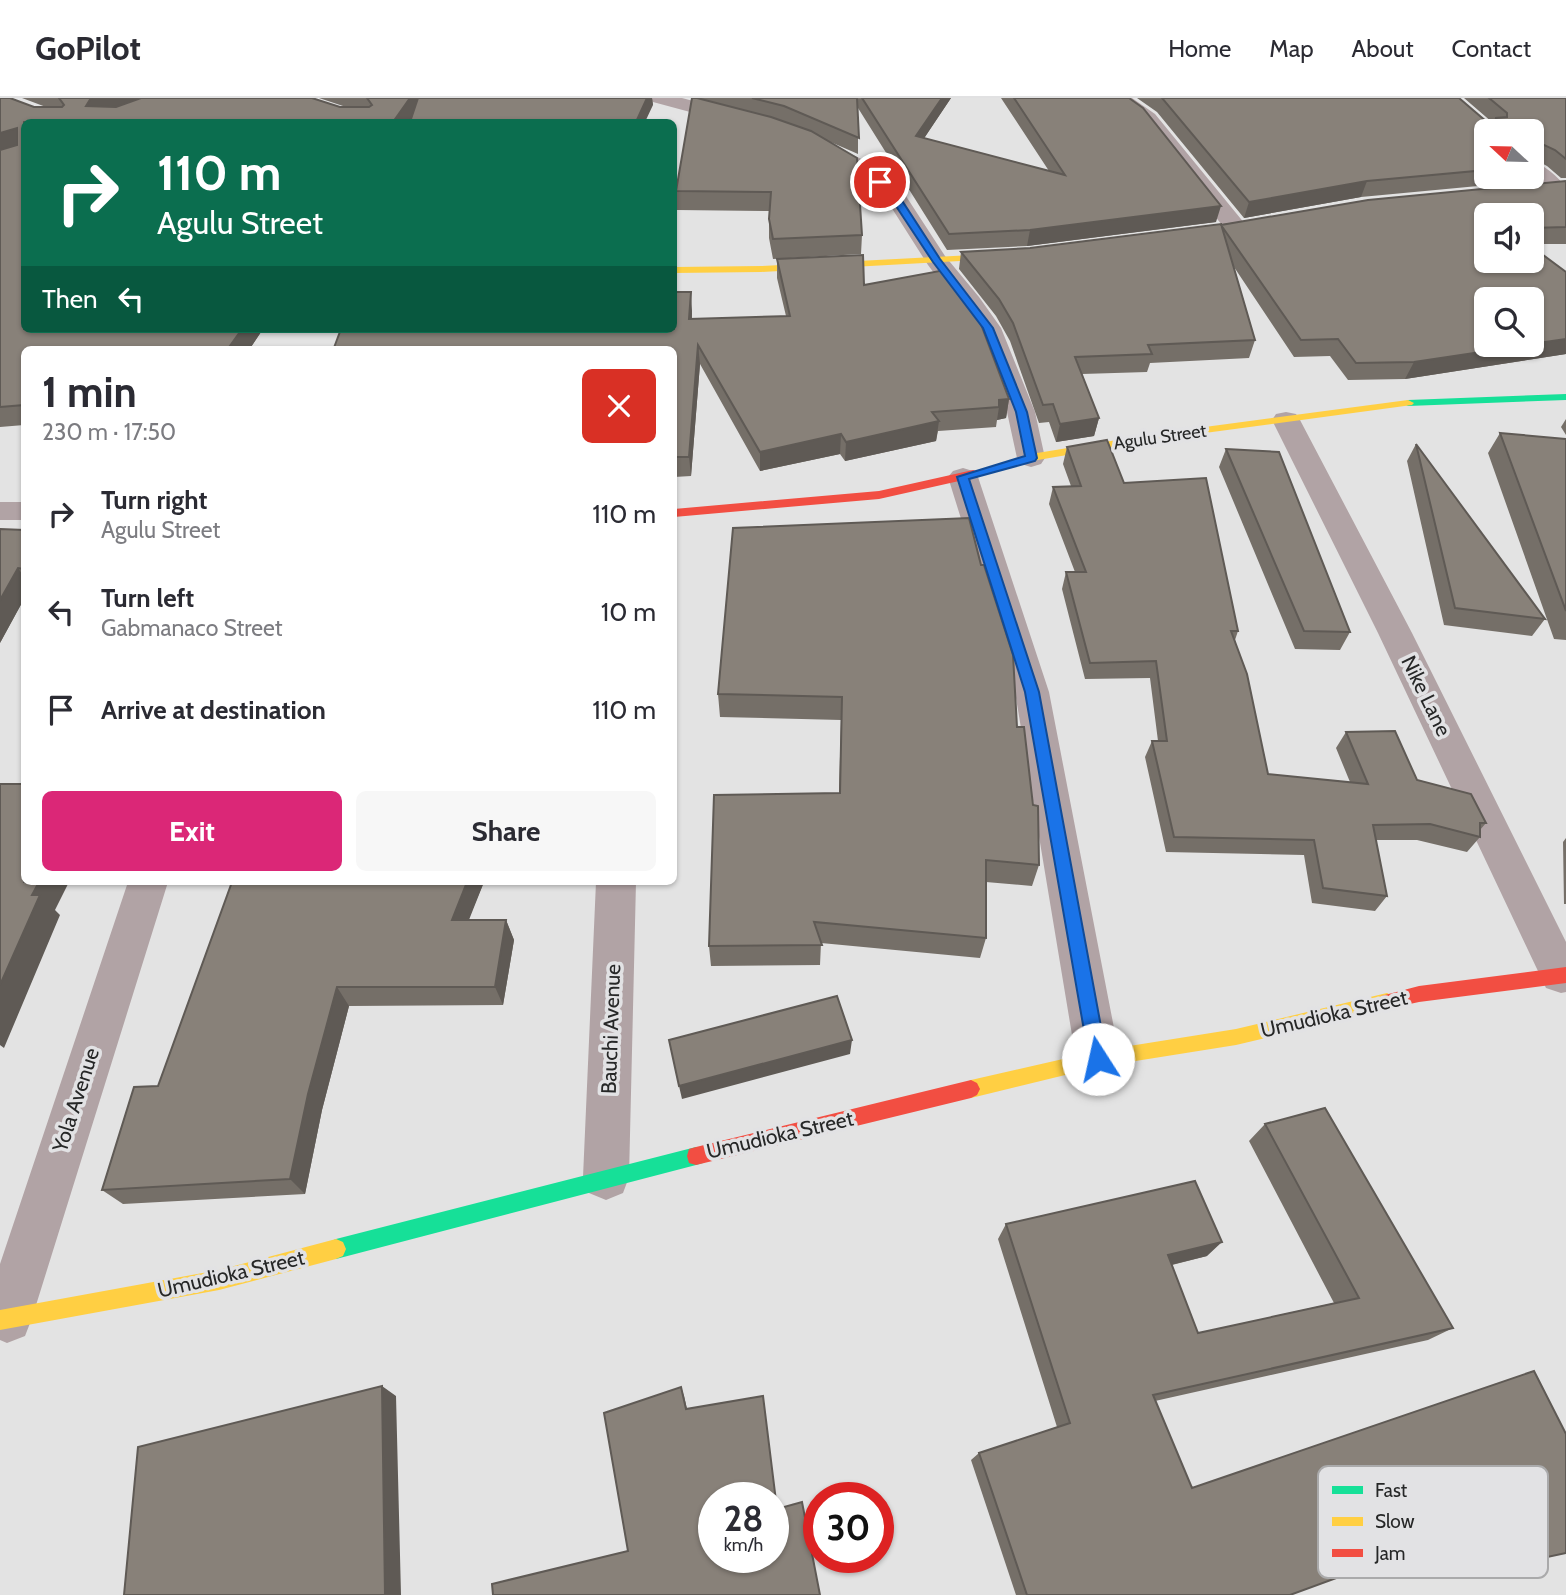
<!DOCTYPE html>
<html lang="en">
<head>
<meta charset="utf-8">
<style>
  body { margin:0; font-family:Cabin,sans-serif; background:#f7f7f7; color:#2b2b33; height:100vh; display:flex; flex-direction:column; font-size:26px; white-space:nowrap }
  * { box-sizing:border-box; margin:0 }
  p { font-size:23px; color:#7c7c81 }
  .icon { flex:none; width:38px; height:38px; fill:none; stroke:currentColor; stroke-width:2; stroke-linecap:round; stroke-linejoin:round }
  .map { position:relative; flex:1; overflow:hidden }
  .details { position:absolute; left:21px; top:248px; width:656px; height:539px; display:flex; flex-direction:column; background:#fff; border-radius:10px; box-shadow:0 2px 5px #0004 }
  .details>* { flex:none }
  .banner { position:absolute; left:21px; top:21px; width:656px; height:214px; border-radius:10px; box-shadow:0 2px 5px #0004; background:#0b6e4f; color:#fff; overflow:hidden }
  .needle { width:46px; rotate:292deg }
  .tools { position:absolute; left:1474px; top:21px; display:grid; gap:14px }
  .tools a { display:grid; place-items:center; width:70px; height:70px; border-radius:10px; background:#fff; box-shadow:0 2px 5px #0004; font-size:35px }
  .speed { position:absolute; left:698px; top:1384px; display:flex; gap:14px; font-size:35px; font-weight:700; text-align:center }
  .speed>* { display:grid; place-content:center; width:91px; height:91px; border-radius:50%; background:#fff; box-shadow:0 2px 5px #0004; line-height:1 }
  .speed small { font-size:18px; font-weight:400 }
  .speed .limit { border:10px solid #d22; background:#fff; color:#111 }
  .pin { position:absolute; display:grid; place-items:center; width:60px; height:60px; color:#fff; margin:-30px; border:4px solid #fff; border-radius:50%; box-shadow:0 2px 7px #0007 }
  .me { position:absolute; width:77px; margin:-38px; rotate:350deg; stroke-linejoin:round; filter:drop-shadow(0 0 5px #0008) }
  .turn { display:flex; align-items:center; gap:24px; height:147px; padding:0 21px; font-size:32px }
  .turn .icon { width:91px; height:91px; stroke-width:2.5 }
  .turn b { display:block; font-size:49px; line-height:60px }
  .then { display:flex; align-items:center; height:66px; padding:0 21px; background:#0003; gap:14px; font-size:26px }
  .round { display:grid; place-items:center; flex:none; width:74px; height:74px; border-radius:10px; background:#f7f7f7 }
  .head { display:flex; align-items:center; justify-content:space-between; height:119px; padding:0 21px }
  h1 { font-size:42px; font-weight:700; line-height:52px }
  .button { display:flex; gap:14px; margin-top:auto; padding:14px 21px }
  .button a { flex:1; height:80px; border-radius:10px; background:#db2777; color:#fff; font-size:28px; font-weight:700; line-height:80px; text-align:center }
  .button a+a { background:#f7f7f7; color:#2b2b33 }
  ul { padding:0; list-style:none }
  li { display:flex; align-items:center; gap:21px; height:98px; padding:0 21px }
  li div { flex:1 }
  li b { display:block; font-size:26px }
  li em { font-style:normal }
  header { display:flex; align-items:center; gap:42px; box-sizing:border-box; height:98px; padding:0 35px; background:#fff; border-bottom:2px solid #e1e1e2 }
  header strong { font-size:33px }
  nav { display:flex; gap:38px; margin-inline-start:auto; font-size:24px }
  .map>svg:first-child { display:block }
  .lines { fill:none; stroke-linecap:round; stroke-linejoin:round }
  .street { fill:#b1a3a5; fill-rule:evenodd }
  .fast { fill:#16e098; fill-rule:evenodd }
  .slow { fill:#ffcf43; fill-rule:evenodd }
  .jam { fill:#f24e42; fill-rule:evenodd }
  .wall { fill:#756f68; fill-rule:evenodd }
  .shaded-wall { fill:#5f5a55 }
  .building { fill:#888179; stroke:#5f5a55; stroke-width:2; fill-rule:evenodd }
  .route { fill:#1a73e8; stroke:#114b97; stroke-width:2 }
  .labels { text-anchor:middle; stroke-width:7; stroke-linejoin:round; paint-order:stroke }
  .far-street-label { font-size:18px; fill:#262727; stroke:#e2e2e4 }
  .street-label { font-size:21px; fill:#262727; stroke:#e2e2e4 }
  .key { fill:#e2e2e4; stroke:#aaaaab; stroke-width:2 }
  .key-label { font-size:19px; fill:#262727 }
</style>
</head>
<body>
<header>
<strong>GoPilot</strong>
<nav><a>Home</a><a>Map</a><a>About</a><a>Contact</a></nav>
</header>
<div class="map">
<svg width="1566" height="1497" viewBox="0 0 1566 1497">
  <rect width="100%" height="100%" fill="#e3e3e3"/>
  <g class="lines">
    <!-- street -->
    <path class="street" d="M650 0H682L749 18 752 22 749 26 742 28 653 4Z
      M1109 0H1132L1155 16 1245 126 1248 131 1245 136H1229L1141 24Z
      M813 38 874 67 902 92 945 158 979 199 1001 230 1035 314 1045 360 1041 366 1031 369 1021 366 1017 360 1007 314 975 230 928 167 886 101 858 77 806 48 803 44 806 40Z
      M1531 63C1544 66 1558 79 1566 89L1563 94H1547L1530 79Z
      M1286 314 1296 316 1300 322 1412 535 1566 844V894L1561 895 1546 890 1378 535 1272 322 1276 316Z
      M963 370 973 373 978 379 1049 594 1120 961 1114 975 1098 981 1082 975 1076 961 1015 594 948 379 953 373Z
      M0 404H24V422H0Z
      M128 784H168L32 1220 25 1238 7 1245 0 1242V1166Z
      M596 784H636L629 1079 623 1095 606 1102 589 1095 583 1079Z"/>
    <!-- fast -->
    <path class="fast" d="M1566 296V302L1408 308 1402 305 1408 302Z
      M696 1049 703 1051 705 1058 703 1065 696 1067 336 1161 329 1158 326 1151 329 1144 336 1141Z"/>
    <!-- slow -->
    <path class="slow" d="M1011 155 1016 158 1014 160 761 174 674 175V169L761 168Z
      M1408 302 1414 305 1412 307 1160 341 1032 363 973 380 967 376 1031 356 1160 335Z
      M1387 895 1393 898 1396 903 1393 908 1387 911 1236 947 1098 969 971 1000 965 997 962 991 965 985 971 982 1098 953 1236 931Z
      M336 1141 343 1144 346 1151 343 1158 336 1161 219 1192 0 1232V1212L219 1172Z"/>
    <!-- jam -->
    <path class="jam" d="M973 372 977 373V379L879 401 674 419V411L879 393Z
      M1566 869V885L1419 904 1387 911 1381 908 1378 903 1381 898 1419 888Z
      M971 982 977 985 980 991 977 997 971 1000 696 1067 689 1065 687 1058 689 1051 696 1049Z"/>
  </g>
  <!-- wall -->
  <path class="wall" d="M0 0 34 9H46L22 0H312L340 9H346L319 0H652L653 7 411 23 410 24H24V231H260L261 234 249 252H24V327L0 329Z
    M692 0H951L924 40 1049 73 1001 0H1129L1216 124 1027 148 947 152 858 10V56L826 42 862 137 861 156 773 161 769 140V113L677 112 676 93Z
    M1137 0H1459L1487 24 1493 25 1464 0H1566V80H1561L1547 68 1536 62 1539 67 1530 83 1361 99 1244 120 1157 14ZM1486 33H1531V79H1486Z
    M1566 83V146H1531V117H1486L1566 174V256L1405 281 1348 282 1330 258 1294 259 1234 169 1255 242 1249 260 1150 265 1147 274 1082 276 1099 320 1094 338 1056 344 1049 324 1039 325 1010 243 996 218 959 171 961 154 1030 150Z
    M777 161 864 187 1009 301 1006 320 997 322 996 329 938 333 936 343 845 363 840 356 760 373 700 266 691 378 674 379V252L692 213V221L786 218 777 180Z
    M1566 321V337L1561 329Z
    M1500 335 1566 341V542L1554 541 1488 355Z
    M1416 346 1545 521 1532 538 1444 527 1407 363Z
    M1067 349 1124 385 1238 533 1235 542 1268 676 1350 684 1336 650 1346 634 1417 682 1486 725 1480 732V739L1467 754 1417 742H1376L1387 798 1375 813 1312 805 1304 757 1166 754 1145 659 1152 643H1158L1150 580 1085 581 1062 491 1066 474H1075L1049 406 1053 389 1071 388 1063 366Z
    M1226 351 1350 534 1340 552 1295 551 1219 369Z
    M733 430 1017 629 1039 767 1032 788 986 784V840L980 860 821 845 820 867 711 868 709 848 839 695 841 622 720 619 718 596Z
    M24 432V501L0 545Z
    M1566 740V806H1564L1563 744Z
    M484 784 468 822H506L514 842 503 907 349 908 322 1012 305 1096 123 1106 102 1092 158 988Z
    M1265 1026 1453 1230 1428 1242 1155 1303 1192 1390 1534 1273 1501 1469 1471 1473 1455 1437 1290 1497H1016L971 1362 979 1355 1057 1329 998 1141 1006 1126 1207 1158 1172 1167 1198 1235 1334 1205 1249 1043Z"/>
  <!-- shaded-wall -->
  <path class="shaded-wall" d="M90 0H144L98 18 86 8Z
    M410 0H427L410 24H393Z
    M647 0H652L653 7 645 24H636Z
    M942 0H951L915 54 916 38Z
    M17 30 24 46 0 56V35Z
    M1367 83 1361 99 1244 120 1249 104Z
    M1221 108 1216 124 1027 148 1030 132Z
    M691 194 692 213 691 240 689 221Z
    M242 231H260L261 234 249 252H227Z
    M1566 241V256L1405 281 1414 264Z
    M698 247 700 266 691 378 689 359Z
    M1009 301 1006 320 997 322 999 309V302Z
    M1099 320 1094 338 1056 344 1060 326Z
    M939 323 936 343 845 363 846 344Z
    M841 336 840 356 760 373V354Z
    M18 470 24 479V501L0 545V502Z
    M39 784H69L55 812 60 817 4 950 0 947V887L32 797Z
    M467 784H484L461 842 452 822Z
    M506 822 514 842 503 907 495 889Z
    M337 889 349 908 322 1012 305 1096 290 1081 308 996Z
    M852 942 850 956 682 1001 679 988Z
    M1222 1144 1207 1158 1154 1171 1168 1157Z
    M382 1288 396 1298 401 1497H385Z
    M681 1289 684 1298 689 1320 686 1311Z"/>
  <!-- building -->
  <path class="building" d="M0 0H10L34 9H62L64 7 59 0H91L86 8 116 9 141 0H312L340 9H369L372 7 367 0H410L393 24H24V231H242L227 252H24V307L0 309V52L17 47V30L0 35Z
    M418 0H647L636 24H410Z
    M692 0H697L771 19 811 33 857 60 862 137 773 141 769 121 771 94 676 93Z
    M752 0H857L859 40 784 8Z
    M862 0H942L916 38 1065 77 1014 0H1129L1143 10 1221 108 1030 132 949 136Z
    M1162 0H1459L1487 24 1495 26 1496 20 1507 19V15L1489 0H1566V61L1555 52 1540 45 1536 47 1535 63 1539 67 1531 68V33H1486V72L1367 83 1249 104Z
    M1566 83V129L1531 130V117H1486V163H1531V148L1566 174V241L1531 246V201H1486V247H1527L1414 264 1356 265 1338 241 1301 242 1221 127 1368 102Z
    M1221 126 1255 242 1148 247 1152 256 1075 259 1099 320 1060 326 1053 306 1043 307 1013 225 999 201 961 154 1030 150Z
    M863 157 864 187 945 172 976 213 1009 301 999 302V309L932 314 939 323 846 344 841 336 760 354 698 247 689 359H674V252H333L335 247 341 231H674V194H691L689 221 790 218 777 161Z
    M1500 335 1566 341V513Z
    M1107 342 1124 385 1206 380 1238 533H1231L1247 576 1268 676 1368 686 1346 634 1395 633 1417 682 1471 696 1486 725H1480V739L1430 726 1373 727 1387 798 1323 790 1314 742 1174 739 1152 643H1167L1156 563 1090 565 1066 474H1086L1053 389 1081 388 1067 349Z
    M1416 346 1545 521 1455 510Z
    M1226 351 1279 354 1350 534 1304 533Z
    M969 420 981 467H984L1013 557 1017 629H1024L1033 707 1038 708 1039 767 986 762V840L814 824 822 847 709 848 714 697 840 695 842 599 718 596 733 430Z
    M0 431 24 432V471L18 470 0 502Z
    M0 686H24V784H39L32 797H40L0 887Z
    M232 784H467L452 822H506L495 889H337L308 996 290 1081 102 1092 134 989 158 988Z
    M837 898 852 942 679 988 669 942Z
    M1325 1010 1453 1230 1153 1297 1192 1390 1534 1273 1566 1336V1455L1501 1469 1481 1427 1290 1497H1027L979 1355 1070 1325 1006 1126 1195 1083 1222 1144 1168 1157 1198 1235 1359 1200 1265 1026Z
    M382 1288 385 1497H124L138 1349Z
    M681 1289 686 1311 763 1298 777 1411 802 1404 820 1497H493L492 1486 628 1453 604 1315ZM714 1400H774V1460H714Z"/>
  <!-- route -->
  <path class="route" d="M877 82H883L897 95 940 161 993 230 1027 314 1037 360 1035 363 969 381 1039 594 1107 961 1104 967 1098 969 1091 967 1089 961 1025 594 957 379 1025 358 1016 314 983 230 933 164 890 99 876 84Z"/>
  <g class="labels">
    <!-- far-street labels -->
    <g class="far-street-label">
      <text transform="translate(1160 339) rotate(-8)" y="6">Agulu Street</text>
    </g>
    <!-- street labels -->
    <g class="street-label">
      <text transform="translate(1426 598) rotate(64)" y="7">Nike Lane</text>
      <text transform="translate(1334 916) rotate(-13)" y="7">Umudioka Street</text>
      <text transform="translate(611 931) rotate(-88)" y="7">Bauchi Avenue</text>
      <text transform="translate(76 1002) rotate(-72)" y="7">Yola Avenue</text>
      <text transform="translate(780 1037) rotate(-13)" y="7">Umudioka Street</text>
      <text transform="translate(231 1176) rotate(-13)" y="7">Umudioka Street</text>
    </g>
  </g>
  <!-- legend -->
  <rect x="1318" y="1368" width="230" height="112" rx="10" class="key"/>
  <rect x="1332" y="1388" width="31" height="8" fill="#16e098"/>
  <rect x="1332" y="1419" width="31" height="9" fill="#ffcf43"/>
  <rect x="1332" y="1451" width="31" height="8" fill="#f24e42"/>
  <g class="key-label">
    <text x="1375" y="1399">Fast</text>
    <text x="1375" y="1430">Slow</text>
    <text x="1375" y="1462">Jam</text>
  </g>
</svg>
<div class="tools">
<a><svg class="needle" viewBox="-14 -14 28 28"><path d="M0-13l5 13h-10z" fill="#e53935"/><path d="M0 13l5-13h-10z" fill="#7c7c81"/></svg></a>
<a><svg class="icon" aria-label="sound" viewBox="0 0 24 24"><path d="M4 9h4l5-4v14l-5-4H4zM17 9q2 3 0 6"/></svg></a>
<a><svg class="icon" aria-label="search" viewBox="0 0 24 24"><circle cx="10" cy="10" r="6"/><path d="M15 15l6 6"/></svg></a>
</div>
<div class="speed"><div>28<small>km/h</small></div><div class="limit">30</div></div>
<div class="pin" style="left:880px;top:84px;background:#d93025"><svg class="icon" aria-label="arrive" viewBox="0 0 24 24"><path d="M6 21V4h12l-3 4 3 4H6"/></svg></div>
<svg class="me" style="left:1098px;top:961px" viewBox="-20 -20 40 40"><circle r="19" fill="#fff"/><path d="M0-13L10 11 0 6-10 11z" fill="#1a73e8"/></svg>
<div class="banner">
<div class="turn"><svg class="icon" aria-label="right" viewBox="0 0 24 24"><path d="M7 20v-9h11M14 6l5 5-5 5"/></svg><div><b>110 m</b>Agulu Street</div></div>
<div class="then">Then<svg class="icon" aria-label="left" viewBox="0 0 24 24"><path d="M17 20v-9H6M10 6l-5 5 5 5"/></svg></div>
</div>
<section class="details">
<div class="head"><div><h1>1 min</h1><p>230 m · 17:50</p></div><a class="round" style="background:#d93025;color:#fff"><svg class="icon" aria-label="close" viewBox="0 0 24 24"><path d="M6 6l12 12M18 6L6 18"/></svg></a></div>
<ul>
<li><svg class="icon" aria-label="right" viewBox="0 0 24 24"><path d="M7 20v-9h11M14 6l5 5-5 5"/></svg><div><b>Turn right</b><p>Agulu Street</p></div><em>110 m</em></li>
<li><svg class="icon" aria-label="left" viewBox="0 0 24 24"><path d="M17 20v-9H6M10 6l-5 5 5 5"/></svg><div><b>Turn left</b><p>Gabmanaco Street</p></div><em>10 m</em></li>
<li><svg class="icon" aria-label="arrive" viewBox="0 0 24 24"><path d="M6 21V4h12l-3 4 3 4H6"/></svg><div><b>Arrive at destination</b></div><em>110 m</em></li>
</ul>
<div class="button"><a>Exit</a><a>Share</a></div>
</section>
</div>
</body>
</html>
